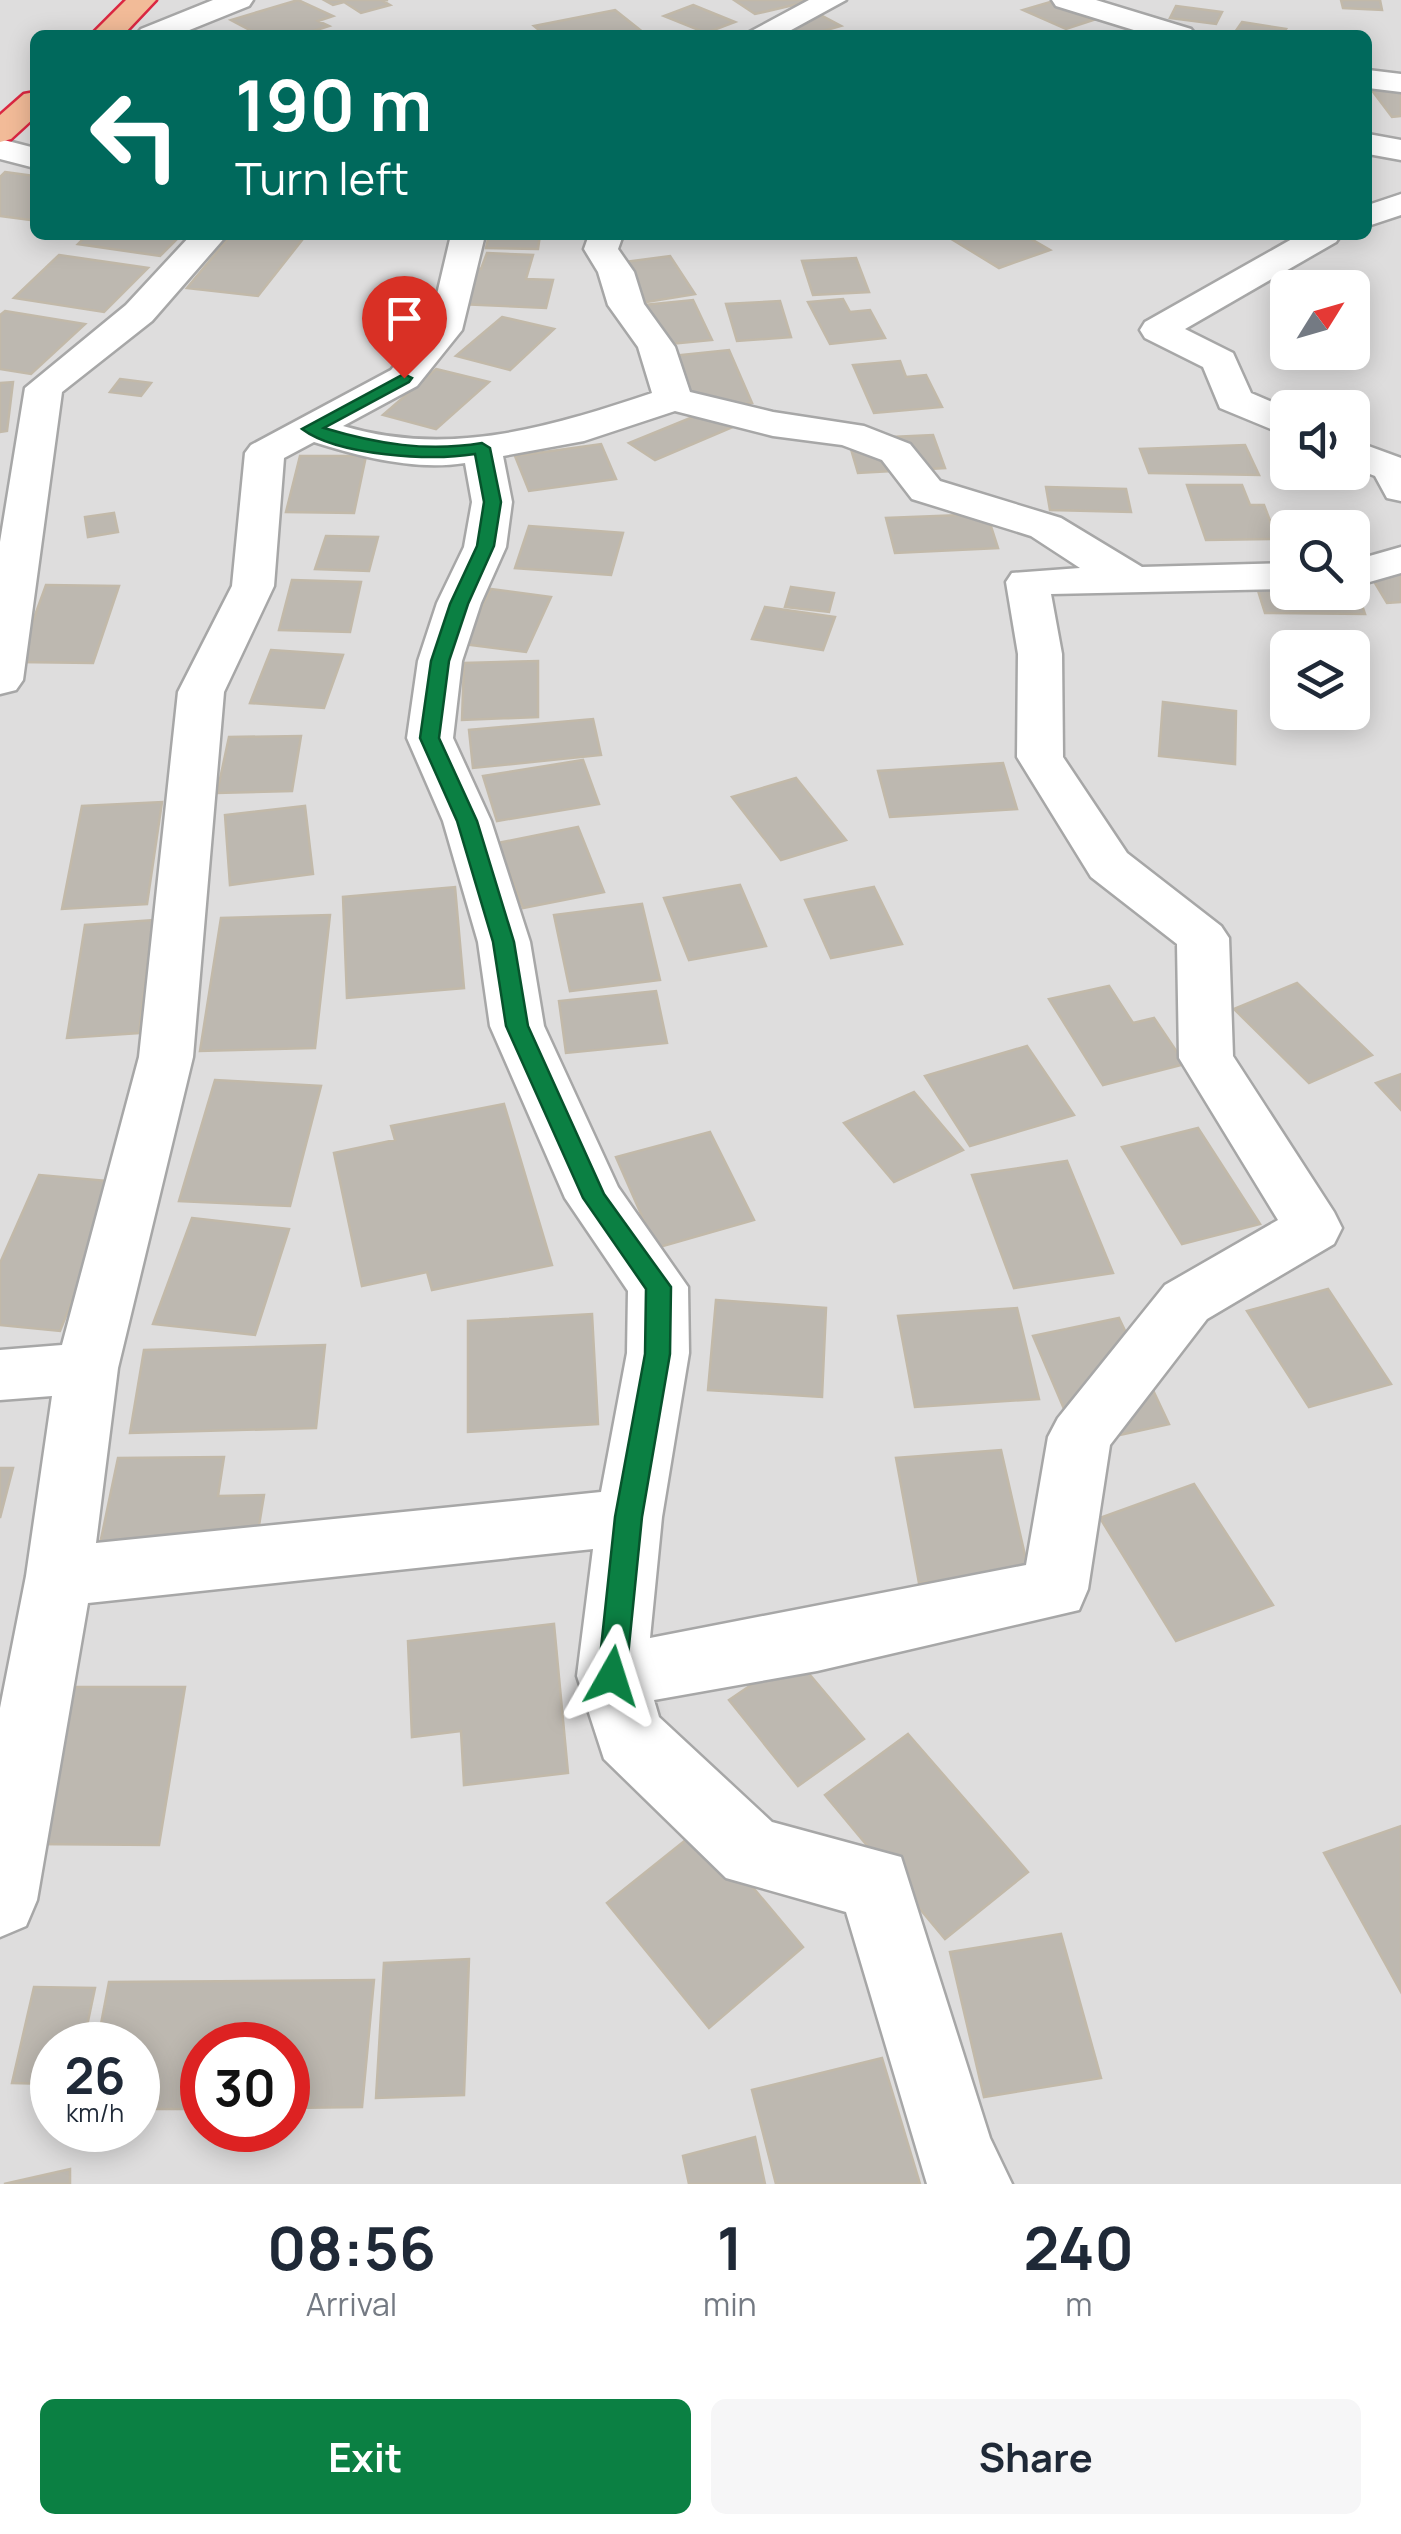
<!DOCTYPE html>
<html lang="en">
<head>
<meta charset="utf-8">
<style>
  body { margin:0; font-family:Manrope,sans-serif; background:#f6f6f7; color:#1f2937; height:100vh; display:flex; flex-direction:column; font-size:38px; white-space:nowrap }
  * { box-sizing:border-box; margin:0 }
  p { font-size:32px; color:#747a83 }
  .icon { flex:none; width:55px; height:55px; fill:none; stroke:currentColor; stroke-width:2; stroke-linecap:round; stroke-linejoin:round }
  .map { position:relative; height:2184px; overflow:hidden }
  .drawer { display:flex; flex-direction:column; background:#fff; flex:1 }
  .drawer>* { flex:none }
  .banner { position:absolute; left:30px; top:30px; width:1342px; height:210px; border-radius:15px; box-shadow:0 5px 25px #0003; background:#00695c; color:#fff; overflow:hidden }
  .needle { width:65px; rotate:53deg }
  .fabs { position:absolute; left:1270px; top:270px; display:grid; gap:20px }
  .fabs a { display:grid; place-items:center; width:100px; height:100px; border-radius:15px; background:#fff; box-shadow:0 5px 25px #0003; font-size:50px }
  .speed { position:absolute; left:30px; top:2022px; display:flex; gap:20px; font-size:50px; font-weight:700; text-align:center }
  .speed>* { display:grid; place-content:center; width:130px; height:130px; border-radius:50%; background:#fff; box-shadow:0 5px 25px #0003; line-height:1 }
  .speed small { font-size:25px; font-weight:400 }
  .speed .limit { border:15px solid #d22; background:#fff; color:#111 }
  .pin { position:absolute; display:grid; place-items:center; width:85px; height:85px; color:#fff; margin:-102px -42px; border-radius:50% 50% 50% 0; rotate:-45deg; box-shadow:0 0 10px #0007 }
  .pin .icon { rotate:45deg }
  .me { position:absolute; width:110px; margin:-55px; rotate:6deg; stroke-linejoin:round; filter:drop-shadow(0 0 8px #0008) }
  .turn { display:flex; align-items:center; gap:35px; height:210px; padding:0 40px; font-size:45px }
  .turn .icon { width:130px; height:130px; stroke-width:2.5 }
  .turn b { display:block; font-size:70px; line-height:85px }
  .eta { display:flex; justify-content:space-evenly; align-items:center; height:170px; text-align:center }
  .eta b { font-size:60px; font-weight:700; line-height:70px }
  .primary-button { display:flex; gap:20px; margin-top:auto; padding:20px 40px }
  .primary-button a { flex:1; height:115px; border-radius:15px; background:#0b8043; color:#fff; font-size:40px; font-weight:700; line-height:115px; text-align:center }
  .primary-button a+a { background:#f6f6f7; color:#1f2937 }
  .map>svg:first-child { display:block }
  .residential { fill:#dedddd; fill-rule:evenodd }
  .building { fill:#bdb8b0; stroke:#c2b9a9; stroke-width:2.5 }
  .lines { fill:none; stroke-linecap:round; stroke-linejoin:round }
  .minor-casing { stroke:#a7a7a7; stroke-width:5 }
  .trunk-casing { stroke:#db2742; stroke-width:5 }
  .minor { fill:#fff; fill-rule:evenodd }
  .trunk { fill:#f2bb98; fill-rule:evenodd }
  .route { fill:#0b8043; stroke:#07532c; stroke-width:2.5 }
</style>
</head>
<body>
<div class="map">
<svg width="1401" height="2184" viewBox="0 0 1401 2184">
  <rect width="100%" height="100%" fill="#f1efe7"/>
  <!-- residential -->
  <path class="residential" d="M0 0H1401V2184H0ZM35 35H1368V235H35ZM1288 288H1352V352H1288ZM1288 408H1352V472H1288ZM1288 528H1352V592H1288ZM1288 648H1352V712H1288ZM52 2045H138V2130H52ZM202 2045H288V2130H202Z"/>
  <!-- building -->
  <path class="building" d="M298 0 333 16 318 21 329 26 301 35H259L231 20Z
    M324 0H388L383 1 390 5 361 13 344 2 333 5Z
    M734 0H815L755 14Z
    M1341 0H1380L1382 10 1343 8Z
    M1050 2 1093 20 1066 29 1023 10Z
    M693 5 735 22 706 33 664 16Z
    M1176 6 1222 12 1216 24 1170 18Z
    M615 10 644 33 545 35 534 26Z
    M815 12 841 26 809 35H770Z
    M1242 22 1286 29 1282 35H1233Z
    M1401 83V116L1392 117 1368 85Z
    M5 172 35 176V215L30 220 0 216V177Z
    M87 235H181L160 256 78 244Z
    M231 235H306L258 296 187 288Z
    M489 235H540L538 249 486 248Z
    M955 235H1030L1026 236 1050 250 999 268 948 237Z
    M487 253 533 255 526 279 553 280 546 308 460 304 473 268 481 269Z
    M59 255 148 268 104 312 14 298Z
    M670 256 695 294 641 303 617 263Z
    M856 258 869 292 813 295 802 261Z
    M843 299 850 312 870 310 885 338 830 344 808 302Z
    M693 300 712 340 660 345 643 305Z
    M780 301 791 337 737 341 726 304Z
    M5 311 85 324 31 374 0 369V315Z
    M502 317 554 329 510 370 456 356Z
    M729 350 752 403 693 409 671 356Z
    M900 361 906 377 926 375 942 407 874 413 853 365Z
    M436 369 489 382 436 429 383 415Z
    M120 379 151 383 141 396 110 392Z
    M13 382 7 431 0 432V383Z
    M710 410 735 426 655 460 629 443Z
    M933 435 945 468 858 473 848 439Z
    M601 444 616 479 529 491 515 456Z
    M1245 445 1259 475 1149 473 1140 449Z
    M300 456H366L354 513 286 512Z
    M1187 485H1242L1250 505H1264L1277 539 1206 540Z
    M1046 487 1126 489 1131 512 1050 510Z
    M114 513 118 532 88 537 85 517Z
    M987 514 998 548 895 553 886 518Z
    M529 526 623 533 611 575 515 568Z
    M326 536 378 537 369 571 315 569Z
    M1401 571V602L1387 603 1369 573Z
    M1254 578H1288V592H1352L1353 579 1365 614 1265 613Z
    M292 580 361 582 350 632 279 630Z
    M46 585 119 586 93 663 18 662Z
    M791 587 834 593 829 612 785 607Z
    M491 589 551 597 526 652 463 644Z
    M765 607 835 617 823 650 752 639Z
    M271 650 343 655 324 708 250 703Z
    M538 661V717L462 720 464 663Z
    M1163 702 1236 711 1235 764 1159 756Z
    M593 719 601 755 473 768 469 730Z
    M301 736 292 791 217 793 229 737Z
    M583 760 599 804 497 821 483 776Z
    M1003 763 1017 809 890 817 878 771Z
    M796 778 846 840 781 860 732 797Z
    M162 802 147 904 62 909 82 806Z
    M305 806 313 874 230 885 225 815Z
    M578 827 604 892 523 908 498 843Z
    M740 885 766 946 689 960 664 898Z
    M455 887 464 988 347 998 343 897Z
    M874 887 902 944 831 958 805 900Z
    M642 904 660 980 570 991 554 915Z
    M330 915 315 1048 200 1051 221 918Z
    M153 920 139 1033 67 1038 85 925Z
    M1297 983 1372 1055 1309 1083 1234 1009Z
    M1109 986 1133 1023 1154 1018 1185 1064 1103 1085 1049 999Z
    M656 991 667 1043 566 1053 559 1001Z
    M1027 1046 1074 1115 970 1146 925 1076Z
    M1401 1074V1110L1376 1083Z
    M215 1080 321 1086 290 1206 179 1201Z
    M914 1092 963 1150 894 1182 844 1123Z
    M504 1104 552 1265 432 1290 427 1272 362 1286 334 1153 395 1140 391 1126Z
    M1198 1128 1260 1224 1182 1244 1122 1147Z
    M710 1132 754 1220 656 1248 616 1157Z
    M1067 1161 1113 1273 1014 1288 972 1175Z
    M39 1175 120 1182 60 1331 0 1325V1263Z
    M192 1218 289 1229 255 1335 153 1324Z
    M1328 1289 1391 1384 1309 1407 1247 1311Z
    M716 1300 826 1308 822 1397 708 1390Z
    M1017 1308 1039 1399 915 1407 898 1316Z
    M592 1314 598 1424 468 1432V1321Z
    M1119 1318 1169 1424 1079 1444 1033 1336Z
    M325 1345 316 1428 130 1433 144 1350Z
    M1001 1450 1029 1573 919 1583 896 1458Z
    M224 1457 218 1496 264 1495 256 1544H100L118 1458Z
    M0 1468H13L0 1518Z
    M1194 1484 1273 1605 1176 1641 1100 1518Z
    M554 1624 568 1773 464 1785 461 1731 412 1737 408 1641Z
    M794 1656 864 1739 798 1786 729 1700Z
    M63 1687H185L159 1845 29 1844Z
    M908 1734 1028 1872 945 1939 825 1795Z
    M1401 1826V1992L1324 1853Z
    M702 1827 803 1947 709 2028 607 1903Z
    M1061 1934 1101 2078 984 2097 950 1952Z
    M469 1959 464 2095 376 2098 384 1963Z
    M374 1980 362 2107 288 2108V2045H202V2109H138V2045H97L109 1982Z
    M34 1987 95 1988 83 2045H52V2084L12 2083Z
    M882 2058 920 2184H776L752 2090Z
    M755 2137 765 2184H689L683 2156Z
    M70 2169V2184H4Z"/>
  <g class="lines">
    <defs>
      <path id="minor" d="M213 0H253L249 6 177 35H136L141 29Z
        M809 0H846L782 35H744Z
        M1052 0H1096L1191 29 1196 35H1150L1056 6Z
        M1368 70 1401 74V92L1368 88Z
        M1368 134 1401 140V160L1368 154Z
        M0 139 35 148V168L0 159Z
        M1401 194V215L1368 226V205Z
        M191 235H227L152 321 62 392 23 680 16 690 0 694V542L25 388 126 305Z
        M451 235H485L462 330 417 386 343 426C450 458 550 427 652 393L638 347 608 305 598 272 584 249 589 235H623L618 249 634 272 644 304 675 347 690 392 773 412 864 426 910 444 940 481 1061 518 1142 567 1288 563V589L1051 594 1062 654 1063 757 1127 853 1221 926 1229 938 1233 1056 1334 1212 1342 1228 1334 1244 1207 1319 1110 1445 1088 1589 1079 1610 817 1671 654 1700 659 1717 772 1822 901 1857 990 2138 1012 2184H927L846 1912 726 1878 604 1759 577 1676 593 1549 88 1603 37 1900 26 1926 0 1937V1708L26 1576 52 1396 0 1400V1350L62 1345 139 1057 178 692 232 586 245 453 251 445 391 370 431 320ZM675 411 773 436 842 445 882 460 912 499 1031 536 1080 568 1012 573 1006 582 1018 654 1017 757 1091 877 1177 944 1179 1058 1278 1220 1165 1285 1058 1418 1048 1437 1026 1565 650 1638 662 1517 689 1353 688 1287 618 1187 544 1026 530 942 491 821 453 738 462 661 481 603 506 547 512 502 503 456 584 441ZM314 442C362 457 415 471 465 463L472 502 464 547 437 603 418 661 407 738 443 821 478 942 490 1026 565 1198 628 1291 627 1353 601 1492 96 1543 118 1368 193 1057 224 692 274 586 284 458Z
        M1299 235H1341L1336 242 1185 329 1233 353 1251 393 1288 409V436L1220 408 1203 367 1145 338 1140 330 1145 322Z
        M1352 440 1401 458V501L1387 498 1375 476 1352 467Z
        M1401 547V573L1352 587V561Z"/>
      <path id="trunk" d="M126 0H156L123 35H91Z
        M35 92V117L11 139 0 142V115L24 94Z"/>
    </defs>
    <!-- minor casing -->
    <use href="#minor" class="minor-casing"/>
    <!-- trunk casing -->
    <use href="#trunk" class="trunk-casing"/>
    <!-- minor -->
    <use href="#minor" class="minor"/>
    <!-- trunk -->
    <use href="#trunk" class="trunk"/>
  </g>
  <!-- route -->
  <path class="route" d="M404 374 412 378 409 382 324 428C377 444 427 452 482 443L490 448 501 502 494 546 468 604 449 661 439 738 477 821 514 942 528 1026 604 1194 671 1287 670 1354 642 1517 626 1676 622 1685 612 1689 602 1685 598 1676 615 1517 645 1354 646 1289 583 1198 506 1026 493 942 457 821 420 738 431 661 450 604 477 546 484 502 475 454C431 461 338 456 302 429Z"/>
</svg>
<div class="fabs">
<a><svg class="needle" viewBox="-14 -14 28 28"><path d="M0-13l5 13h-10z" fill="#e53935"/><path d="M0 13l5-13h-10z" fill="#747a83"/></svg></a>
<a><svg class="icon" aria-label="sound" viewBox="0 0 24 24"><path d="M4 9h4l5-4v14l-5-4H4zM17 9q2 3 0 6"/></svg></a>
<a><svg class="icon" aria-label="search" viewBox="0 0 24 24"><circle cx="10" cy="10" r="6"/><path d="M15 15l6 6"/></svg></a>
<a><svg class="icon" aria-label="layers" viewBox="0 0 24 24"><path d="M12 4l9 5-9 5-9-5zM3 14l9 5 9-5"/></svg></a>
</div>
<div class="speed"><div>26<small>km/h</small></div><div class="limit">30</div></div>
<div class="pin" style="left:404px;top:378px;background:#d93025"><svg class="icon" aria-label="arrive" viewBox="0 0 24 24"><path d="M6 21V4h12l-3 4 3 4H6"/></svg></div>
<svg class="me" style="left:612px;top:1676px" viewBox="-20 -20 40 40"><path d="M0-17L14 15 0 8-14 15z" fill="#0b8043" stroke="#fff" stroke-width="4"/></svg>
<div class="banner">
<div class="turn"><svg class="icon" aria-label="left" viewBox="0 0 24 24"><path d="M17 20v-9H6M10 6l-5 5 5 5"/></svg><div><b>190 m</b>Turn left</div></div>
</div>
</div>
<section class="drawer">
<div class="eta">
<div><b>08:56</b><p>Arrival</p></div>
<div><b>1</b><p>min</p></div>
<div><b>240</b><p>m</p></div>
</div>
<div class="primary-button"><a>Exit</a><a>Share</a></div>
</section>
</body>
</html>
